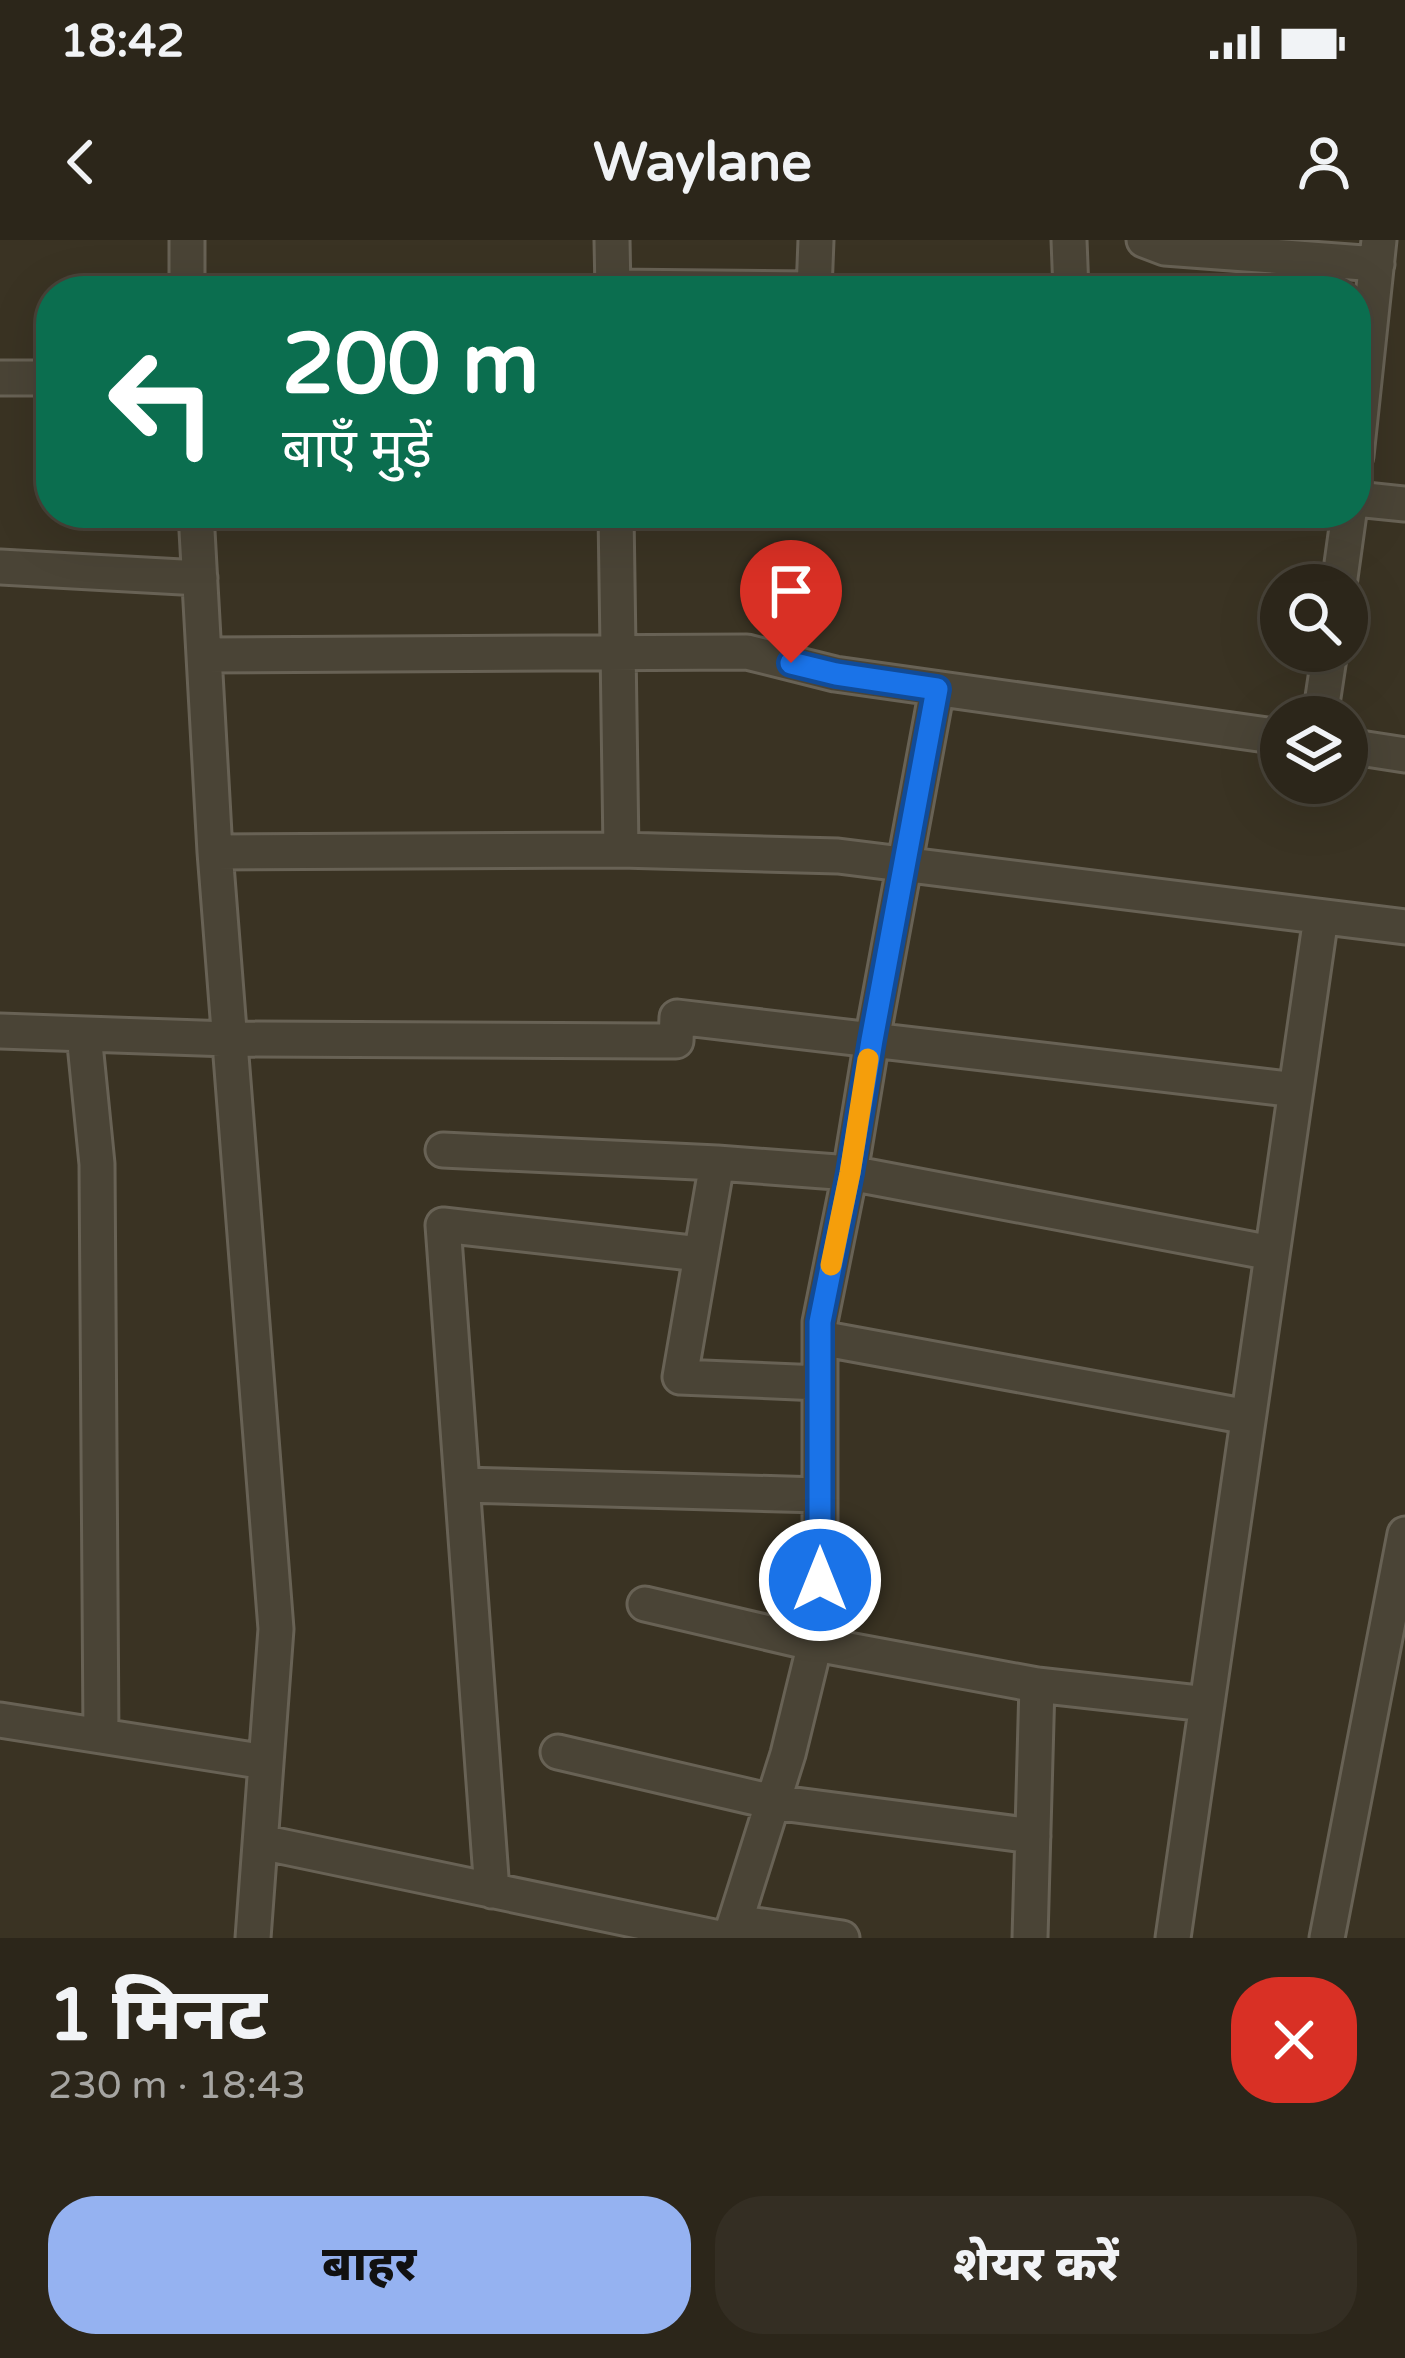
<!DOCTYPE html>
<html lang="hi">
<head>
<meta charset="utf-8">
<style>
  body { margin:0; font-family:"Varela Round","Noto Sans Devanagari",sans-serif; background:#342e23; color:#f1f3f6; height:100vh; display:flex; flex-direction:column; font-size:45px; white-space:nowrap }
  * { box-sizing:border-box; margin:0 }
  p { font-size:39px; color:#a6a5a2 }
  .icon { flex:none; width:66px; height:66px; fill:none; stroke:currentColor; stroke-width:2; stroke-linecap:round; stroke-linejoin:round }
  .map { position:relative; height:1698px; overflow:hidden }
  .details { display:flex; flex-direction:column; background:#2c261a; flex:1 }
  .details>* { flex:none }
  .hud { position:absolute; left:36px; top:36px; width:1335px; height:252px; border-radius:48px; box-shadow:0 12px 48px #0002,0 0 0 3px #484339; background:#0b6e4f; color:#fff; overflow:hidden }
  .buttons { position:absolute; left:1260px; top:324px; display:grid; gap:24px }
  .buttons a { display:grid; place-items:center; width:108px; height:108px; border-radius:50%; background:#2c261a; box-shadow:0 12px 48px #0002,0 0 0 3px #484339; font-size:60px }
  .pin { position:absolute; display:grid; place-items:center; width:102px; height:102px; color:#fff; margin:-123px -51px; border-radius:50% 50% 50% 0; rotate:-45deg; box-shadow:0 0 12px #0007 }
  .pin .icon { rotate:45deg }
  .me { position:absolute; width:132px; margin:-66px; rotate:0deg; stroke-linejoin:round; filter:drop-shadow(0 0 9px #0008) }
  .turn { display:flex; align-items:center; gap:42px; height:252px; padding:0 48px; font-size:54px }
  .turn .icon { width:156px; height:156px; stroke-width:2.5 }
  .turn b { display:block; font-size:84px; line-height:102px }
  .round { display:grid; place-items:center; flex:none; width:126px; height:126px; border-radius:48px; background:#342e23 }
  .headline { display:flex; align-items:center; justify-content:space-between; height:204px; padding:0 48px }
  h1 { font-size:72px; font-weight:800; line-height:90px }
  .button { display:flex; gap:24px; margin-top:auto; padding:24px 48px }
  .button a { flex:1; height:138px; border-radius:48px; background:#95b2f1; color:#111; font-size:48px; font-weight:800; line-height:138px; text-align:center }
  .button a+a { background:#342e23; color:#f1f3f6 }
  .status { display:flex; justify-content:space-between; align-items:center; height:84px; padding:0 60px; background:#2c261a; direction:ltr }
  .status svg { height:33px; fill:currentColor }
  header { display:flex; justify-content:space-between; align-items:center; height:156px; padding:0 48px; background:#2c261a; font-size:54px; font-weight:800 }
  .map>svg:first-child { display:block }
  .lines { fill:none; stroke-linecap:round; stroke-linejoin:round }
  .minor-casing { stroke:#686255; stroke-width:39 }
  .minor { stroke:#4a4436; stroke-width:33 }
  .route-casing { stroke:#114b97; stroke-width:30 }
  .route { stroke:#1a73e8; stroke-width:21 }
  .slow { stroke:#f59e0b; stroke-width:21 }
</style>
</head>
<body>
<div class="status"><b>18:42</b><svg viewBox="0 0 49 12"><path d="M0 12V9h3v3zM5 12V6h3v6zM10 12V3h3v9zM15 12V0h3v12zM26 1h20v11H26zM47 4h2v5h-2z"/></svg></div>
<header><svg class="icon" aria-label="back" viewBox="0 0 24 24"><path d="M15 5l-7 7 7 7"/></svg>Waylane<svg class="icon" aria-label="person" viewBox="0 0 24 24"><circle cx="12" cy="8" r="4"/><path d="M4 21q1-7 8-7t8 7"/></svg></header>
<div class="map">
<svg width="1405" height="1698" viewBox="0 0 1405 1698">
  <rect width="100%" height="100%" fill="#3a3323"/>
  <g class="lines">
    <defs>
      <path id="minor" d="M187 0V51
        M612 0 613 51
        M1069 0 1071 51
        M1144 0 1165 8 1377 24
        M613 47 814 49
        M814 51 816 0
        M0 138H51
        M1356 216 1379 0
        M1356 259 1405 264
        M196 273 215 612 276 1389 253 1698
        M616 273 621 610
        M0 327 200 338
        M1339 345 1349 273
        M204 415 747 412 835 434 1281 497
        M1320 477 1330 411
        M1347 506 1405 515
        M215 612 621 610 838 616 1405 687
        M0 791 229 799 659 801H676L677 777 1296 850
        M84 794 97 924 101 1496
        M443 910 717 923 850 933 1272 1013
        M717 923 680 1137 820 1143
        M820 1098 1248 1177
        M462 1245 820 1255
        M645 1364 816 1404 1037 1445 1207 1464
        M0 1480 266 1522
        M558 1512 773 1562 1033 1596
        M261 1602 719 1698
        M492 1651 443 985 700 1014
        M735 1682 842 1698
        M730 1698 788 1514 820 1383V1082L850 933 872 800 937 449
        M1030 1698 1037 1445
        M1173 1698 1321 677
        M1327 1698 1405 1294"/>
    </defs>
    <!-- minor casing -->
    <use href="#minor" class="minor-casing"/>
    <!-- minor -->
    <use href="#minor" class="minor"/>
  </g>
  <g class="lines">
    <defs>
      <path id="route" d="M791 423 836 434 937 449 872 800 850 933 820 1082V1340"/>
    </defs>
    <!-- route casing -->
    <use href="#route" class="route-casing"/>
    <!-- route -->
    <use href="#route" class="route"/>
    <!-- slow -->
    <path class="slow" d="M831 1025 850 933 868 819"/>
  </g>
</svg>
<div class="buttons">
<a><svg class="icon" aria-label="search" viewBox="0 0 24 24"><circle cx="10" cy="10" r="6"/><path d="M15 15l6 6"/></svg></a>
<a><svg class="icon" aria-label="layers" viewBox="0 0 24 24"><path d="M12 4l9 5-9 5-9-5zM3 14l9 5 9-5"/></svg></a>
</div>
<div class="pin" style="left:791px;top:423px;background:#d93025"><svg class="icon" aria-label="arrive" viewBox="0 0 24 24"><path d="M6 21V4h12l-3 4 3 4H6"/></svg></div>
<svg class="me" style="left:820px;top:1340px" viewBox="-20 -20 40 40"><circle r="17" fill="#1a73e8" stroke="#fff" stroke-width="3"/><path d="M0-11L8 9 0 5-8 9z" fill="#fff"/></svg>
<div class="hud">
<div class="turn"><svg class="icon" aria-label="left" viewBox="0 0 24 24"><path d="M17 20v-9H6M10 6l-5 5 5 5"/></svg><div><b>200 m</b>बाएँ मुड़ें</div></div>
</div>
</div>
<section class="details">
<div class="headline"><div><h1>1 मिनट</h1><p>230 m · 18:43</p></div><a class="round" style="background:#d93025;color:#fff"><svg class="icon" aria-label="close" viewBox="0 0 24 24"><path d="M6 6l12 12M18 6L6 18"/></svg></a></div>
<div class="button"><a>बाहर</a><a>शेयर करें</a></div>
</section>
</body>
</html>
